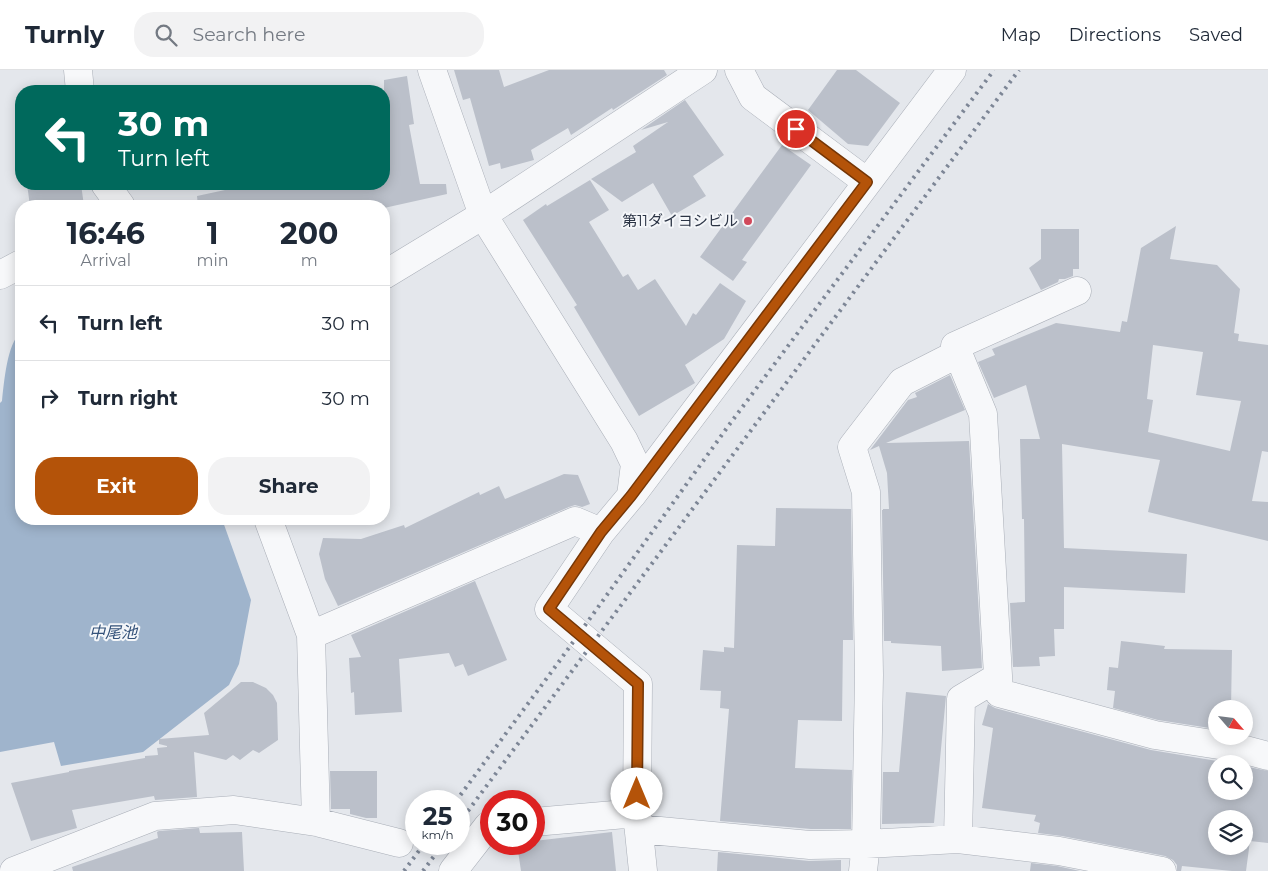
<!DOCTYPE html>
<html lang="en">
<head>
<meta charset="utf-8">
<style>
  body { margin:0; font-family:Montserrat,"Noto Sans JP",sans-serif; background:#f2f2f3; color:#1f2937; height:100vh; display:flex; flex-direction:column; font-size:19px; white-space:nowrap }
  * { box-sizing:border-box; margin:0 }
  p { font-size:16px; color:#747a83 }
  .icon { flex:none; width:28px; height:28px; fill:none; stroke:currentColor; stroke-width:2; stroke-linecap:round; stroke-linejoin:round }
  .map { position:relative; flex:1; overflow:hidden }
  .sheet { position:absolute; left:15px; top:130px; width:375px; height:325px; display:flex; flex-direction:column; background:#fff; border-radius:20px; box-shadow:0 2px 12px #0003 }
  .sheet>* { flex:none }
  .hud { position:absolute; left:15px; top:15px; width:375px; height:105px; border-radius:20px; box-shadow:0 2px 12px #0003; background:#00695c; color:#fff; overflow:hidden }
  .needle { width:32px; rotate:118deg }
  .controls { position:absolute; left:1208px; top:630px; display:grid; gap:10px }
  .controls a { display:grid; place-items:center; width:45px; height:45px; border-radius:50%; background:#fff; box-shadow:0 2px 12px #0003; font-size:25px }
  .speed { position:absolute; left:405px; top:720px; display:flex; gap:10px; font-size:25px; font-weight:700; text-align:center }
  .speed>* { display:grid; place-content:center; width:65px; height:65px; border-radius:50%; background:#fff; box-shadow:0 2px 12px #0003; line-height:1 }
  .speed small { font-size:12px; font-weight:400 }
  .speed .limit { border:8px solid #d22; background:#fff; color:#111 }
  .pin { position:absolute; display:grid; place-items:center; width:42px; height:42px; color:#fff; margin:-21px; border:2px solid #fff; border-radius:50%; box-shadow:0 1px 5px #0007 }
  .me { position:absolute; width:55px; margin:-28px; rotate:0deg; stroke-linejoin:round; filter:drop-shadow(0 0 4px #0008) }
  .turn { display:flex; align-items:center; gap:18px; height:105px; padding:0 20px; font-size:22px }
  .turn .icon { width:65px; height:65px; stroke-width:2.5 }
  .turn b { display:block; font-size:35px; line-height:42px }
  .eta { display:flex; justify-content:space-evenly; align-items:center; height:85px; text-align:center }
  .eta b { font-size:30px; font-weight:700; line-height:35px }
  .cta { display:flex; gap:10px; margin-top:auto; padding:10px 20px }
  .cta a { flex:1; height:58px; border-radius:20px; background:#b45309; color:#fff; font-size:20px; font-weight:700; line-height:58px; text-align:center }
  .cta a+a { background:#f2f2f3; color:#1f2937 }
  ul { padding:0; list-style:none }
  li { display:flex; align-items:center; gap:15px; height:75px; padding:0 20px; border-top:1px solid #e0e1e3 }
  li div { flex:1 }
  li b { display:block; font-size:19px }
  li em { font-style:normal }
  header { display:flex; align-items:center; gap:30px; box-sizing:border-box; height:70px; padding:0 25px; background:#fff; border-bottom:1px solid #e0e1e3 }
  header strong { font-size:24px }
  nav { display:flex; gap:28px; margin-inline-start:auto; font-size:18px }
  .search { width:350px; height:45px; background:#f2f2f3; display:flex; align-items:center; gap:12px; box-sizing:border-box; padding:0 18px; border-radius:20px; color:#747a83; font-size:19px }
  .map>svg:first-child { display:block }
  .water { fill:#9fb4cc }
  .building { fill:#bbc0ca; fill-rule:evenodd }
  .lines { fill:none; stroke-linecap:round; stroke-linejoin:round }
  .minor-casing { stroke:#a9aeb7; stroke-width:29 }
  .minor { stroke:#f7f8fa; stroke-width:28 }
  .rail { stroke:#7d8696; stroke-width:4; stroke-dasharray:2.5 5; stroke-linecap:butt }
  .route-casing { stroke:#753606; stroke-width:12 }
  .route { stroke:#b45309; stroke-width:9 }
  .poi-dot { fill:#d1495b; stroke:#f4f6f9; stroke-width:2 }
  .labels { text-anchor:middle; stroke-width:4; stroke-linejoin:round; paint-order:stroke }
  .poi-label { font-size:15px; fill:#2b3445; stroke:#f4f6f9; text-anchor:end }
  .water-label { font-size:16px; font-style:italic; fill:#34527a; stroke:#f4f6f9 }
</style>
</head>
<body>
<header>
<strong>Turnly</strong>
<div class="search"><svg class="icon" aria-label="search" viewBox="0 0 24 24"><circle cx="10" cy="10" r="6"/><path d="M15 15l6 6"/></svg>Search here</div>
<nav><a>Map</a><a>Directions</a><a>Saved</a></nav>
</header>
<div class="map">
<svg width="1268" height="801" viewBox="0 0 1268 801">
  <rect width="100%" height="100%" fill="#e4e7ec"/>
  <!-- water -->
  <path class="water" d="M21 262V449H222L251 530 239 594 229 615 143 682 61 696 54 672 0 682V333L2 331C4 313 7 273 21 262Z"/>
  <!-- building -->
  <path class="building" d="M454 0H499L504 17 549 0H664L667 5 613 40 612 38 571 65 568 58 531 80 534 90 501 99 500 93 489 96 470 28 463 30Z
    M837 0H856L900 33 868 76 848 74 808 40Z
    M407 6 414 54 409 55 420 114H446L447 124 384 138V136H198L197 126 253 114H384V10Z
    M685 30 724 85 693 106 706 126 672 146 653 113 622 132 591 109 636 82 633 76 668 52 641 60Z
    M782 75 811 95 742 190 747 192 733 211 700 187Z
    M590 110 609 140 589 152 623 207 628 204 638 220 655 209 686 256 693 243 696 245 720 213 746 231 724 269 685 295 695 313 639 346 574 237 577 235 523 150 546 134 547 136Z
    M27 114H81L84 136H30Z
    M1176 156 1170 189 1217 195 1240 219 1234 263 1239 264 1238 271 1268 275V382L1262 381 1252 431 1268 432V471L1148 442 1160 390 1062 374 1064 478 1187 484 1185 523 1064 517V559H1054L1055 586 1039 587 1040 596 1013 597 1010 533 1025 532 1024 449H1022L1020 369H1040L1026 315 994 328 978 292 995 285 992 279 1056 253 1120 262 1122 251 1127 252 1141 178ZM1153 275 1203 282 1196 325 1241 331 1230 381 1148 362 1153 330 1147 329Z
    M1041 159H1079V199H1073V206L1065 209H1059L1058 212 1041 220 1029 198 1041 189Z
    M950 305 965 340 886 373 969 371 982 598 942 601 941 576 891 573V571H884L882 440H883V439H889L887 403 879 376 870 380 908 330 917 327 915 323Z
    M564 404 578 405 590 434 582 437 575 435 569 437 338 536 325 509 319 484 323 468 361 469 404 455 405 458 479 422 480 425 499 416 505 429Z
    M776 438 851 439 853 570H843L842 651 798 650 795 698 852 700 851 759H811L720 751 729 639 720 638 721 621 700 620 703 580 724 582V577L734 578 737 475 775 476Z
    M475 511 507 590 468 606 463 594 455 597 449 583 399 589 402 642 355 645 354 622 351 623 349 588 361 587 351 565Z
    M1121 571 1165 576 1164 579 1232 580 1231 639H1216V659L1158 650 1113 638 1115 621 1107 620 1109 597 1118 598Z
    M241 612H253L266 618 273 625 277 633 278 670 259 683 253 680 240 690 233 685 226 690 194 682 197 727 155 730 154 726 72 740 77 758 31 771 11 713 69 702V701L145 688V686L158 685 157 678 167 677V676L159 674V669L209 665 204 643Z
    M906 622 946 626 934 753 882 754 883 702H899Z
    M988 634 995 638 1151 680 1235 694H1216V721H1244V696L1268 701V773L1250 771 1246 801H1232L1182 796 1181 801H1177V795L1173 790 1165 786 1062 766 1038 763 1040 753 1034 751 1036 745 982 738 993 658 982 655ZM1216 749H1244V776H1216Z
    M330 701H377V748H366L350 744V739H331Z
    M199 758 200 763 242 762 244 801H73L72 797 158 768 157 762 159 761Z
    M612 762 616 801H521L517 774H534V771Z
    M718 782 809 791 841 790V801H717Z
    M1031 793 1057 796 1080 801H1030Z"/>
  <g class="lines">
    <defs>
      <path id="minor" d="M78 0 80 21
        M432 0 483 145 624 371 635 394 631 426 601 462 549 539 638 614 637 743 643 801
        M739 0 753 27 867 112
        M105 114 121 136
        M0 205 21 194
        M384 205 483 145 703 0
        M1077 221 955 276 983 344 999 623 1155 665 1238 678 1268 686
        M632 425 952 0
        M268 449 311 565 316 752
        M311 565 575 451 601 462
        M534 752 637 743
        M639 759 810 775 866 774 958 769 1059 781 1162 801
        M958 769 961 629 998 607
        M14 801 155 746 234 740 316 752 399 773
        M453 801 488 756H491
        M863 801 866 774 869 605 866 422 852 377 902 312 959 283"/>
    </defs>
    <!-- minor casing -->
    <use href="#minor" class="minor-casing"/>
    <!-- minor -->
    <use href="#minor" class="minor"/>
    <!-- rail -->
    <path class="rail" d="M456 731 558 593 729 355 994 0
      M459 753 1019 0
      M404 801 424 774
      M423 801 443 774"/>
  </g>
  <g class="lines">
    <defs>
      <path id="route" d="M637 724 638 614 549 539 601 462 631 426 867 112 796 59"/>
    </defs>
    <!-- route casing -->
    <use href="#route" class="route-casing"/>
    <!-- route -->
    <use href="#route" class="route"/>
  </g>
  <!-- markers -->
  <circle class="poi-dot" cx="748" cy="151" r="5"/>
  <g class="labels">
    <!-- poi labels -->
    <g class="poi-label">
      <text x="738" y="156">第11ダイヨシビル</text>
    </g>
    <!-- water labels -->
    <g class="water-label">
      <text x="113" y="568">中尾池</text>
    </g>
  </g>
</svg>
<div class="controls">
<a><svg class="needle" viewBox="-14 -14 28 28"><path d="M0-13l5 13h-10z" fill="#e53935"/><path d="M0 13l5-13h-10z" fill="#747a83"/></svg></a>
<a><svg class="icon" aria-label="search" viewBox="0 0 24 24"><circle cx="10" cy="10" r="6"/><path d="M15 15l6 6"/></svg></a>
<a><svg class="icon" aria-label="layers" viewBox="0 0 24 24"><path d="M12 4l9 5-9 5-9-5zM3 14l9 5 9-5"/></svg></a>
</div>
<div class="speed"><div>25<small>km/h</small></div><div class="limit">30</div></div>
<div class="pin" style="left:796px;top:59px;background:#d93025"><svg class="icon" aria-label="arrive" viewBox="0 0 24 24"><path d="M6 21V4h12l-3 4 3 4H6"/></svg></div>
<svg class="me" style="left:637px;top:724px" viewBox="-20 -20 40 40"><circle r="19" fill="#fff"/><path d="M0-13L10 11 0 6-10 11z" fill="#b45309"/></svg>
<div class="hud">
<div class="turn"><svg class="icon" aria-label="left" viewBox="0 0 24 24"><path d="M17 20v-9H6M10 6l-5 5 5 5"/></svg><div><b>30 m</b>Turn left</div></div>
</div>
<section class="sheet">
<div class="eta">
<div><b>16:46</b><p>Arrival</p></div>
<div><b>1</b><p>min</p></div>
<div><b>200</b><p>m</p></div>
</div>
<ul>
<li><svg class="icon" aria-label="left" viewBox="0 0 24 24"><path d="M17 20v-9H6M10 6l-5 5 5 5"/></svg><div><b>Turn left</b></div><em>30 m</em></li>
<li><svg class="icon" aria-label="right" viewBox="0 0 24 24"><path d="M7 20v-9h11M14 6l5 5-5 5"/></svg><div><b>Turn right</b></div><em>30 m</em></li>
</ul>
<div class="cta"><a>Exit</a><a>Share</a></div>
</section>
</div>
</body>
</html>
